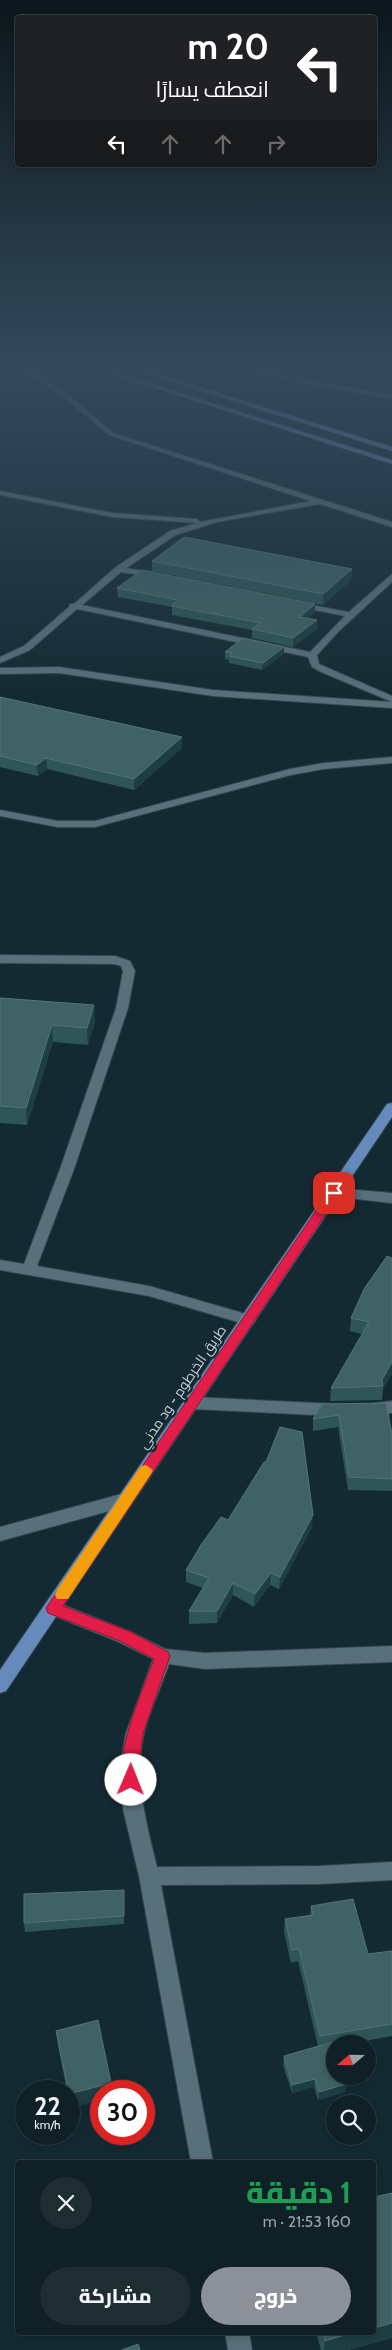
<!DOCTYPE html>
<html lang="ar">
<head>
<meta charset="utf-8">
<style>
  body { margin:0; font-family:Cabin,Cairo,sans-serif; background:#1d2d32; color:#f1f3f6; direction:rtl; height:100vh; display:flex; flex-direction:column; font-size:19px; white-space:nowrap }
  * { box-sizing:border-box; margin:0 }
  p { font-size:16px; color:#9ba3a7 }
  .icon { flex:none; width:28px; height:28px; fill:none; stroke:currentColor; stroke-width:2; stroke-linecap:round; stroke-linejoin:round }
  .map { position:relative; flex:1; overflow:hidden; direction:ltr }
  .drawer { position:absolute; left:15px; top:2160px; width:361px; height:175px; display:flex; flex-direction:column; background:#0f2026; border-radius:5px; box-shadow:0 2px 8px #0003,0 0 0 1px #2f3e43; direction:rtl }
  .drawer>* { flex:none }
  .top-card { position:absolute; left:15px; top:15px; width:362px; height:152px; border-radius:5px; box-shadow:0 2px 8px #0003,0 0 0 1px #2f3e43; direction:rtl; background:#202124; color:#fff; overflow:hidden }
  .needle { width:32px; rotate:250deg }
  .fabs { position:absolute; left:326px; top:2035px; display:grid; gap:10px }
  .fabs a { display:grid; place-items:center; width:50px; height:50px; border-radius:50%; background:#0f2026; box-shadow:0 2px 8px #0003,0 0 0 1px #2f3e43; font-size:25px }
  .speed { position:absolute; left:15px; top:2080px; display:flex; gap:10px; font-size:25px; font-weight:700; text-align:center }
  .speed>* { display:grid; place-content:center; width:65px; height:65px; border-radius:50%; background:#0f2026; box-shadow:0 2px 8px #0003,0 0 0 1px #2f3e43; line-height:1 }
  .speed small { font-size:12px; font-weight:400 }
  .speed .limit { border:8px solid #d22; background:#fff; color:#111 }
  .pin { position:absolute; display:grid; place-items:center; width:42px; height:42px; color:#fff; margin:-21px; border-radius:10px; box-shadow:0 2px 8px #0006 }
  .me { position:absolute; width:55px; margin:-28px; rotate:1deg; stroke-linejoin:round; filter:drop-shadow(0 0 4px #0008) }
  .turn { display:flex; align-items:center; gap:18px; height:105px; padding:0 25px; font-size:22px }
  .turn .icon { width:65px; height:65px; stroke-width:2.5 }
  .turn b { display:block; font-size:35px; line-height:42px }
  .lanes { display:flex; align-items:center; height:48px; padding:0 25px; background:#0003; justify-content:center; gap:25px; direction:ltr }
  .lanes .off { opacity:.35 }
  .round { display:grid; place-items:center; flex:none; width:52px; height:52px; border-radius:26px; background:#1d2d32 }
  .overview { display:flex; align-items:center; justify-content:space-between; height:85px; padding:0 25px }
  h1 { font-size:30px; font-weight:800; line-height:38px; color:#1e9e55 }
  .action { display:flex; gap:10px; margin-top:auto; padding:10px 25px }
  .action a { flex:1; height:58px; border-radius:30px; background:#8c9099; color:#fff; font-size:20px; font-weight:800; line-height:58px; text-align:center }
  .action a+a { background:#1d2d32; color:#f1f3f6 }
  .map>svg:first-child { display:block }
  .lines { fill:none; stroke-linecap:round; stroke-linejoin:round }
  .minor-casing { stroke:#34444d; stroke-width:2 }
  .trunk-casing { stroke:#34444d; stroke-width:2 }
  .minor { fill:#58707b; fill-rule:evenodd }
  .trunk { fill:#658abb; fill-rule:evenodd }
  .wall { fill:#2e5557 }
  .shaded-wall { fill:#1d3e43 }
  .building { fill:#3f6265; stroke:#547477 }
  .route { fill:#e11d48; stroke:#92132f }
  .slow { fill:#f59e0b }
  .labels { text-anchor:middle; stroke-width:5; stroke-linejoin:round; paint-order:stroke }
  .street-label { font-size:14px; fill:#c7d4da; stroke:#142a33 }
</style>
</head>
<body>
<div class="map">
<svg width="392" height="2350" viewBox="0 0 392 2350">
  <rect width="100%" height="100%" fill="#142a33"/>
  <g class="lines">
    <defs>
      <path id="minor" d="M19 369H27L66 393 113 433 392 522V527L320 504 217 522 176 535 126 568 159 574V578L121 572 82 605 310 652 345 616 294 606V602L349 612 392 574V582L338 632 317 655 319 664 392 696V702L319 671 312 667 308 657 77 609 30 650 0 663V657L24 646 69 607 70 604H74L116 567 170 531 197 523 112 517 0 495V491L112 513 197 519 200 522 311 501 109 435 62 395Z
        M230 369H244L392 395V399Z
        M59 667 213 690 392 702V708L213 696 59 673 0 674V668Z
        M392 757V763L324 769 291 775 95 827H58L0 816V810L58 821H95L290 769 324 763Z
        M0 955 115 956 130 961 135 971 128 1008 74 1169 37 1266 149 1286 253 1316 256 1320 253 1324 248 1325 149 1296 0 1270V1260L24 1264 60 1169 116 1008 123 971 121 966 114 964 0 963Z
        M334 1188 392 1193V1203L329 1196 327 1193Z
        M192 1397 336 1404 342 1406 344 1410 342 1414 336 1416 192 1409 186 1407 184 1403 186 1399Z
        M392 1401V1413L368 1415 362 1413 360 1409 362 1405Z
        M125 1493 131 1495 133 1500 131 1505 0 1541V1527Z
        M53 1601 131 1632 165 1649 205 1653 392 1646V1662L205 1669 169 1664C161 1687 150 1710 144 1733 134 1779 146 1823 157 1867L319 1866 392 1862V1880L319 1884 161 1885 213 2162H191L139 1876 123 1809 120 1766 126 1733 153 1659 119 1642 47 1613 44 1608 47 1603Z
        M225 2332H249L252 2350H228Z"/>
      <path id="trunk" d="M96 369H105L392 460V464Z
        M131 369H141L392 447V451Z
        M392 1103V1117L6 1691 0 1693V1670L387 1104Z"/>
    </defs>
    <!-- minor casing -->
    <use href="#minor" class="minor-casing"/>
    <!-- trunk casing -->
    <use href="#trunk" class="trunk-casing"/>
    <!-- minor -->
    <use href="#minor" class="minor"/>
    <!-- trunk -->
    <use href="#trunk" class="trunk"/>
  </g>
  <!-- wall -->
  <path class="wall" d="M152 561 352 569 351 580 323 605 152 571Z
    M117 588 315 612 308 618 317 620V629L293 647 252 638V630L172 615V607L118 597Z
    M284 647V654L262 670 229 663V660L225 659V652Z
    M0 697 182 748 134 790 47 769 38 776 0 767Z
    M0 998 94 1005 95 1022 88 1045 53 1042 27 1125 0 1123Z
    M392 1258V1373L383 1389 382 1400 330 1401 331 1388 362 1334 350 1331 351 1318Z
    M322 1404 392 1434V1491L348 1490 338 1427 313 1431V1419Z
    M228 1520 312 1527 279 1589 270 1585 254 1607 233 1595 217 1623 189 1624V1611L203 1588 186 1582V1570Z
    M124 1890V1924L25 1932 24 1923Z
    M311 1906 368 1954 392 1951V2036L348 2044H335V2046H334L346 2084 345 2092 318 2100 314 2087 292 2093 283 2065 284 2056 318 2046 298 1961 291 1963 284 1932 285 1919 310 1915Z
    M98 2020 70 2108 69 2103V2091H67L58 2045 56 2031Z
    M392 2193V2338L348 2350H321L316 2332H374Z"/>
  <!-- shaded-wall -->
  <path class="shaded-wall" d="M352 569 351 580 323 605V594Z
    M315 604V612L300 625V617Z
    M317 620V629L293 647V638Z
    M284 647V654L262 670 263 663Z
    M182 737V748L134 790V779Z
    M46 758 47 769 38 776 37 765Z
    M94 1005 95 1022 88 1045 87 1028Z
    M52 1025 53 1042 27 1125 26 1108Z
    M392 1362V1373L383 1389 382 1380Z
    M313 1515 312 1527 279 1589 280 1577Z
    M271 1573 270 1585 254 1607 255 1594Z
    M233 1583V1595L217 1623V1611Z
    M315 2079 314 2087 292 2093V2085Z
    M111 2083V2091H101V2100L70 2108 69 2094Z
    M346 2084 345 2092 318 2100 319 2092Z
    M392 2323V2338L348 2350H324L325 2341 355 2332H374V2328Z"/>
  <!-- building -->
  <path class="building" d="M184 537 352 569 323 594 152 561Z
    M142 570 315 604 300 617 317 620 293 638 252 629 261 623 172 606 178 600 117 588Z
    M243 638 284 647 263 663 229 656 232 653 225 652Z
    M0 697 182 737 134 779 46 758 37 765 0 756Z
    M0 998 94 1005 87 1028 52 1025 26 1108 0 1106Z
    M387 1256 392 1258V1362L382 1380 383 1386 331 1388 369 1322 351 1318 364 1289Z
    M386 1403 392 1434V1479L349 1477 339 1415 313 1419 322 1404Z
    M280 1427 302 1432 313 1515 280 1577 271 1573 255 1594 233 1583 217 1611H189L209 1578 186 1570 201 1545 221 1517 228 1520 264 1462H266Z
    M124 1890V1916L24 1923V1894Z
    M353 1899 368 1954 392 1951V2024L320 2036 299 1949 292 1950 285 1919 313 1915 311 1906Z
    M98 2020 111 2083 69 2094 56 2031Z
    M333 2042 335 2050V2076H343L346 2084 319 2092 315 2079 292 2085 284 2056Z
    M392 2193V2323L374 2328V2197Z
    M323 2332H355L325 2341Z
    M138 2344 140 2350H122Z"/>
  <!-- sky -->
  <linearGradient id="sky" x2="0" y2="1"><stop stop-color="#0b171c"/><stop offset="0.53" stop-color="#344a5b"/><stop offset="1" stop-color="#344a5b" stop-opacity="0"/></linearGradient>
  <rect width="392" height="698" fill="url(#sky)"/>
  <!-- route -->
  <path class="route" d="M334 1189 338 1190V1196L63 1606 131 1632 168 1652 170 1656 143 1733 137 1785 131 1787 125 1785C112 1756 144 1688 154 1659L120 1641 48 1613 46 1608 330 1190Z"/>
  <!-- slow -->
  <path class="slow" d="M146 1465 153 1470 151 1474 68 1599H57L55 1595 57 1590 141 1466Z"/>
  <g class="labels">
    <!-- street labels -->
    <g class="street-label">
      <text transform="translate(182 1387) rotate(-56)" y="5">طريق الخرطوم - ود مدني</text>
    </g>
  </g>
</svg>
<div class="fabs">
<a><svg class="needle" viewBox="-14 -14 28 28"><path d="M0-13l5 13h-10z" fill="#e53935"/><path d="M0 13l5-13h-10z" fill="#9ba3a7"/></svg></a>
<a><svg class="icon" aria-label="search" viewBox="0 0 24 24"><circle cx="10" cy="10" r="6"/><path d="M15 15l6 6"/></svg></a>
</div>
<div class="speed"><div>22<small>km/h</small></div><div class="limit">30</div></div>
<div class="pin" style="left:334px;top:1193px;background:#d93025"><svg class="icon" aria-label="arrive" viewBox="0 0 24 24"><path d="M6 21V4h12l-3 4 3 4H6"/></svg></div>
<svg class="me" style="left:131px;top:1780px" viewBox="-20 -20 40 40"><circle r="19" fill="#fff"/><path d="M0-13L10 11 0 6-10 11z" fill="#e11d48"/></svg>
<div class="top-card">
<div class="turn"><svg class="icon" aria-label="left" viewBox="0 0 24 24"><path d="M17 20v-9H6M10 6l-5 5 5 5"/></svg><div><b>20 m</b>انعطف يسارًا</div></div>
<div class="lanes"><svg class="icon" aria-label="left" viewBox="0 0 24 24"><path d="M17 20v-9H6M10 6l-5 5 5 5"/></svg><svg class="icon off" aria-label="ahead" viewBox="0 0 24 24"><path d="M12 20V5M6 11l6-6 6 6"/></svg><svg class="icon off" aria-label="ahead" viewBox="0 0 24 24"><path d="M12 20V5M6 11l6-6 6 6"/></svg><svg class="icon off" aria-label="right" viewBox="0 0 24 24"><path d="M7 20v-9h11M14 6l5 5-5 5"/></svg></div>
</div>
<section class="drawer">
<div class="overview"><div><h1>1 دقيقة</h1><p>160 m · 21:53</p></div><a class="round"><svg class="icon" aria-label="close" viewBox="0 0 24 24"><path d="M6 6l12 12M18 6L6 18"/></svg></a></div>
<div class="action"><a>خروج</a><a>مشاركة</a></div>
</section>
</div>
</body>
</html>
